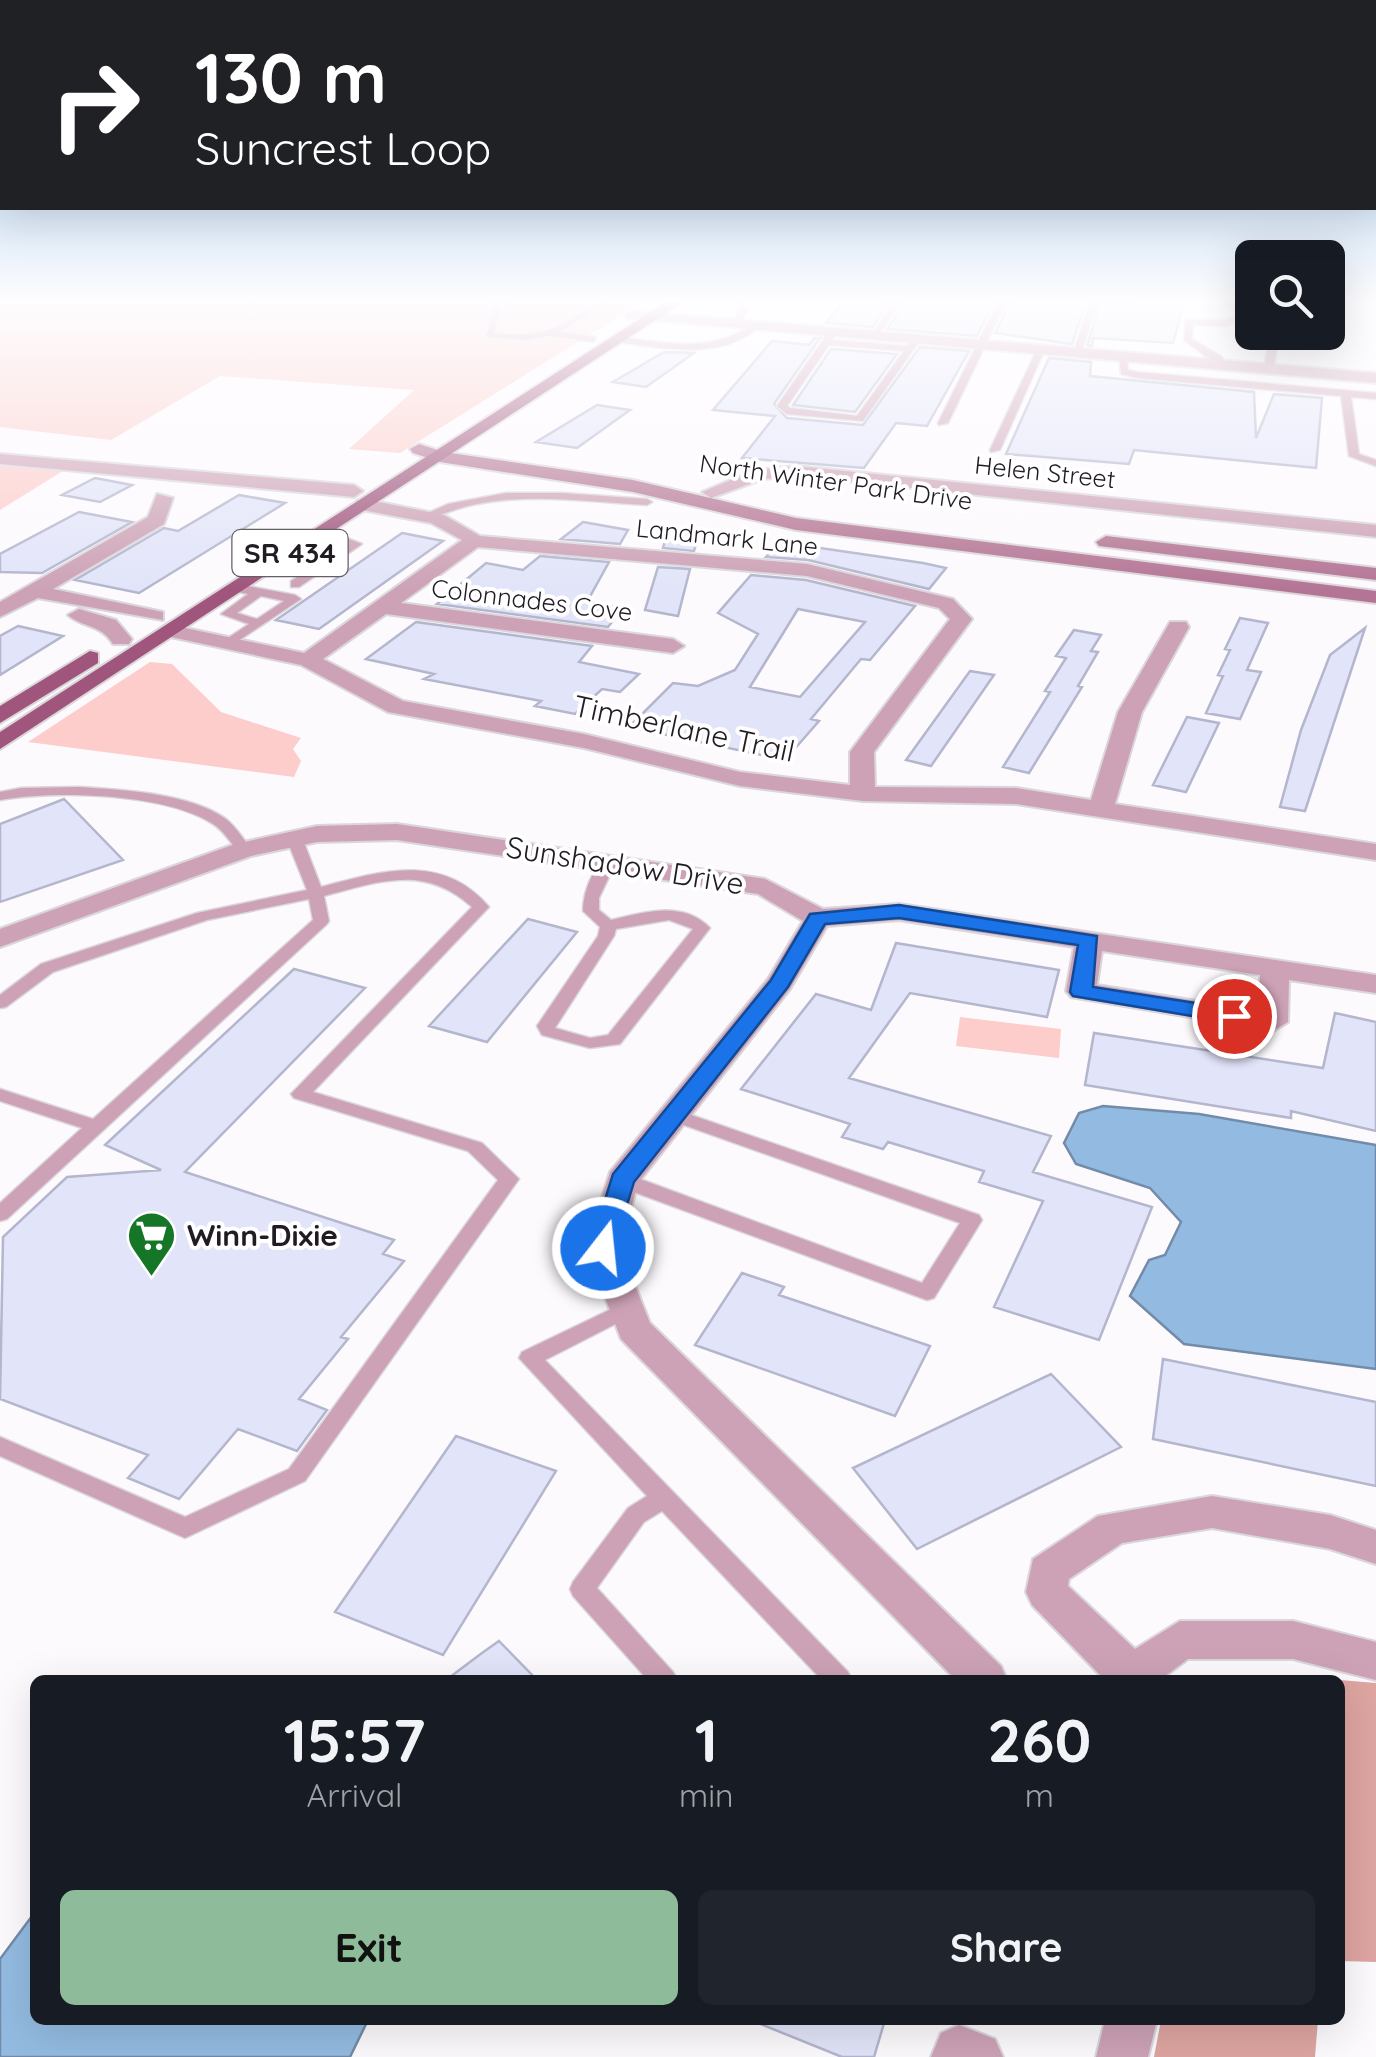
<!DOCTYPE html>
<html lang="en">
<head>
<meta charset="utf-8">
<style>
  body { margin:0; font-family:Quicksand,sans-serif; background:#20242c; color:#f1f3f6; height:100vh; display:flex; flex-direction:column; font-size:38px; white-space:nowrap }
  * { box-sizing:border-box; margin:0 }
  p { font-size:32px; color:#9ea1a6 }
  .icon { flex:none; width:55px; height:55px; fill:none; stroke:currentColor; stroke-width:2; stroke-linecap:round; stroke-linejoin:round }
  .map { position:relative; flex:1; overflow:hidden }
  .sheet { position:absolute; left:30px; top:1675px; width:1315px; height:350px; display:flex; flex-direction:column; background:#171b24; border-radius:15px; box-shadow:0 10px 40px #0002 }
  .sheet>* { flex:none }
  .guide { position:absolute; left:0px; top:0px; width:1378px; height:210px; box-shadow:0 10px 40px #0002; background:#202124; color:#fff; overflow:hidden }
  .controls { position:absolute; left:1235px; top:240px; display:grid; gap:20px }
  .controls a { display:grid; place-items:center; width:110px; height:110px; border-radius:15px; background:#171b24; box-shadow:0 10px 40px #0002; font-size:50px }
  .pin { position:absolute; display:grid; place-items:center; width:85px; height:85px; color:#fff; margin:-42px; border:5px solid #fff; border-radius:50%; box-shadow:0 2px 10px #0007 }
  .me { position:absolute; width:110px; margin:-55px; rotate:16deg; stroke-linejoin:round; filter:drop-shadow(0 0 8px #0008) }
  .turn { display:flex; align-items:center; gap:35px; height:210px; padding:0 30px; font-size:45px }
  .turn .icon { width:130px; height:130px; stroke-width:2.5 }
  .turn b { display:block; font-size:70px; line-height:85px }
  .eta { display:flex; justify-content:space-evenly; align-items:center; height:170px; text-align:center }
  .eta b { font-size:60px; font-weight:700; line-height:70px }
  .button { display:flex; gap:20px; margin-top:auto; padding:20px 30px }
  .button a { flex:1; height:115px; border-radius:15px; background:#8ebb99; color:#111; font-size:40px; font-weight:700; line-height:115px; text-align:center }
  .button a+a { background:#20242c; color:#f1f3f6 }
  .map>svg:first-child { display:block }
  .green { fill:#fccdca }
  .forest { fill:#dea5a1 }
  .water { fill:#93bbe1; stroke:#718ba8; stroke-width:2.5 }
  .building { fill:#e2e4f9; stroke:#b3b6cd; stroke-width:2.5; fill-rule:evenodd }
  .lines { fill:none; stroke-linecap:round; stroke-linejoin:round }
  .lane-casing { stroke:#dad6db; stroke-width:3 }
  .street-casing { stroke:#dad6db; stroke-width:4 }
  .secondary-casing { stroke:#dad6db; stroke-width:4 }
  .primary-casing { stroke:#dad6db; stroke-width:4 }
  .lane { fill:#cda2b6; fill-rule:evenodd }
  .street { fill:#cda2b6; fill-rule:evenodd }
  .secondary { fill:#b47594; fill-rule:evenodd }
  .primary { fill:#a0557c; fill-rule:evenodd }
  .route { fill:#1a73e8; stroke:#114b97; stroke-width:2.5 }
  .labels { text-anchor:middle; stroke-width:8; stroke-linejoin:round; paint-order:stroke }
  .far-street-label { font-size:25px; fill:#211b23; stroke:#fff }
  .shield { fill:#fff; stroke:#645f65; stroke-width:2.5 }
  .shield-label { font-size:28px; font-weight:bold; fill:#211b23 }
  .street-label { font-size:30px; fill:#211b23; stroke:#fff }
  .poi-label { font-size:30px; font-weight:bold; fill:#211b23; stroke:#fff; text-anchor:start }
</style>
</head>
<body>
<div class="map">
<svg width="1376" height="2057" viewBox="0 0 1376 2057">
  <rect width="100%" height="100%" fill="#fdfafe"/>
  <!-- green -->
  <path class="green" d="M0 302H642L400 453 349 449 414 390 220 376 111 440 0 427Z
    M0 462 66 469 0 510Z
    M150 662 172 664 221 712 301 738 293 749 301 761 294 777 28 742Z
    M960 1017 1061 1029 1059 1058 956 1046Z"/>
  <!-- forest -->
  <path class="forest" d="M1340 1680 1376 1683V1962L1340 1961Z
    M1161 2020H1318L1315 2057H1154Z"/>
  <!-- water -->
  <path class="water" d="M1103 1106 1199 1114 1376 1145V1369L1184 1344 1130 1296 1149 1260 1165 1255 1181 1222 1150 1188 1076 1164 1064 1143 1079 1113Z
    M35 1912V2020H368L350 2057H0V1959Z"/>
  <!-- building -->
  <path class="building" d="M842 302H888L873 327 826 323Z
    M905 302H994L977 336 887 329Z
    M1010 302H1086L1072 344 995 333Z
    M1101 302 1183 307 1173 343 1093 338 1092 346 1087 345Z
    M814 338H820L774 404 787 418 863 425 920 347 969 351 927 426 896 423 864 468 742 458 775 416 713 410 772 341 809 345Z
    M831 349 897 354 855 412 793 405Z
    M664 352 694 353 646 387 613 382Z
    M1049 358 1091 362 1090 376 1254 392 1256 438 1274 394 1322 398 1316 468 1134 450 1129 464 1006 454Z
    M597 405 630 410 577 448 536 442Z
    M95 478 132 485 100 502 62 495Z
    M239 495 285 503 139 593 75 580 164 528 178 531Z
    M79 512 132 522 42 573 0 572V554Z
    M583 522 628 530 620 544 561 539Z
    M668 530 699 534 694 551 663 548Z
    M402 533 443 541 319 629 276 620Z
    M779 542 923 563 946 568 929 589 808 560 766 557Z
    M540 556 609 562 587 602 623 608 608 627 437 604 486 563 523 570Z
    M658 567 690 569 678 616 645 610Z
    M751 575 806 580 915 606 870 660 861 659 811 719 819 721 785 760 629 727 673 683 698 686 735 670 758 634 718 613ZM798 609 865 622 800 697 750 687Z
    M1240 618 1268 623 1247 670 1261 672 1240 719 1206 713 1223 676 1218 675 1230 650 1225 649Z
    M416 622 592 646 579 662 639 674 620 692 602 689 575 714 535 706 541 701 424 679 434 674 366 659Z
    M18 626 63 636 0 675V636Z
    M1365 628 1305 811 1280 807 1301 730 1330 655Z
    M1074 630 1101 635 1091 651 1098 652 1078 686 1082 687 1029 773 1003 767 1050 692 1045 691 1066 658 1056 656Z
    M970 671 994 675 931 766 906 760Z
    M1187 717 1219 723 1186 792 1153 785Z
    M64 799 123 860 0 902V824Z
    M528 919 577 932 487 1042 429 1026Z
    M896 943 1059 970 1047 1017 910 993 849 1078 1051 1136 1033 1172 1152 1207 1099 1340 994 1307 1043 1201 979 1182 984 1171 888 1142 883 1149 842 1137 850 1124 741 1089 816 994 871 1010Z
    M294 969 365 988 185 1172 394 1240 383 1254 404 1261 341 1337 348 1339 299 1399 327 1410 297 1451 238 1429 179 1499 128 1478 148 1455 0 1399 3 1237 67 1177 161 1170 105 1145Z
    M1335 1013 1376 1022V1131L1291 1111V1118L1085 1085 1094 1033 1323 1068Z
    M742 1273 784 1287 779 1295 930 1346 895 1416 695 1345Z
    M1163 1359 1376 1402V1486L1153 1439Z
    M1051 1374 1121 1447 917 1549 853 1468Z
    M456 1436 556 1471 443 1655 335 1612Z
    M499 1641 537 1680H446L482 1653Z
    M885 2020 874 2057H842L753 2021Z"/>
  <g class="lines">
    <defs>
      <path id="lane" d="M495 302H503L494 333C516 335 538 336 558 326 575 318 590 302 609 302L560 332 596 337 593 342 550 336 526 340 486 337Z
        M732 302H742L748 308 740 326 733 324 739 309Z
        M893 302H901L877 337H871Z
        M998 302H1006L948 423 939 425 938 423Z
        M1090 302H1098L1081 352 1073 354Z
        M1223 302H1233L1243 310 1240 321 1226 326 1193 325 1192 339 1222 357 1225 364 1220 367 1184 340 1186 320H1225L1233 317 1235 313Z
        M754 323 761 325C729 355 686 351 645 346 634 344 623 344 614 340L618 337C666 343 713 354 754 323Z
        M830 330 837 332 832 340 907 346 914 337 921 339 863 421 787 414 777 406ZM829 345 904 351 857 416 790 408 787 406Z
        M1270 332H1278L1274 369 1269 372 1264 369Z
        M1038 347 1045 349 1000 450 991 452 990 450Z
        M1119 354 1127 356 1128 370 1137 372 1376 393V399L1351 397 1359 454 1376 460V466L1349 456 1341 396 1137 378 1121 374Z
        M506 493H562L647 499 652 502 647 505C591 502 532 493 477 504 459 507 442 515 425 520L419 517 448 504Z
        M318 530H326L362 544 299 587H291V581L347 545 318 534Z
        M237 584 295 595 301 599 229 647 225 646V640L249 624 221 614 248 594 233 591V585ZM261 596 284 601 257 619 237 613Z
        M79 787C122 790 190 793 226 819 236 827 244 840 252 850L249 853H239C231 843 224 831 213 824 166 793 54 790 0 800V792L21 788Z
        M295 835 303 840 321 887C382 871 442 852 489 907L313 1092 482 1143 519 1179 305 1481 185 1538 0 1456V1437L185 1517 289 1469 498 1180 468 1151 294 1098 291 1094 472 907C425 864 380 881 324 896L329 921 327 924 7 1219 0 1221V1203L82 1128 0 1101V1089L93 1119 313 920 309 899 207 920 53 972 6 1007 0 1008V995L41 964 197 913 307 890 287 840Z
        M607 859 615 864 599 898V910L611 920C644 912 683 900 710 928L620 1044 590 1048 542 1035 537 1026 598 936 600 927 583 911C583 894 592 867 607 859ZM669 920 693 929 608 1035 590 1038 555 1028 614 936 616 929Z
        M674 1109 979 1215 982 1220 934 1298 927 1300 615 1185 612 1180 615 1175H629L922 1283 960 1223 667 1119 665 1115 667 1111Z
        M626 1302 633 1305 637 1310 633 1315 545 1360 848 1672 852 1680H822L662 1511 644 1522 597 1588 673 1672 677 1680H648L573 1596 570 1589 573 1582 628 1508 647 1496 519 1358 522 1352Z"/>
      <path id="street" d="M632 311 1376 373V383L627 318 625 315Z
        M0 454 354 485 363 491 354 497 0 464Z
        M797 466 1376 525V537L797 476 763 479 711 498 702 492 754 470Z
        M157 494 173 498 164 524 53 589 163 612V620L38 598 0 617V602L148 517Z
        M364 499 444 515 480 536 807 564 953 599 972 619 874 752 875 787 1016 788 1091 800 1118 712 1170 622H1186L1189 627 1142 712 1115 804 1376 844V860L1016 804 863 801 740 786 584 748 388 712 301 665 171 637 160 631 171 625 304 653 462 540 431 523 357 509V501ZM478 547 807 576 939 608 950 619 850 752V785L740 772 584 734 403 701 323 659 386 614 673 653 684 646 673 639 401 603Z
        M79 609 116 620 132 639 129 644H113C101 624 83 628 68 615Z
        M397 824 765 879 823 909 899 904 1376 975V993L1289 980 1288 1022 1273 1031 1071 997 1066 991 1074 947 899 920 827 926 790 989 638 1183 620 1248 650 1323 1001 1666 1007 1680H956L621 1339 586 1248 610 1172 768 979 803 921 758 894 397 840 317 842 251 856 0 947V929L235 844 317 826ZM1102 951 1260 975 1259 1011 1097 985Z
        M1212 1496 1330 1515 1376 1530V1564L1330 1549 1212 1528 1122 1543 1069 1579 1068 1586 1135 1649 1180 1621H1293L1376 1642V1680L1293 1659H1188L1160 1680H1105L1032 1605 1026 1592 1033 1559 1098 1516Z
        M1105 2020H1157L1148 2057H1096Z
        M959 2025 995 2039 1003 2057H931L941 2033Z"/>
      <path id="secondary" d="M419 444 444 452 633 480 796 518 1376 591V603L796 530 633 492 440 462 413 453 410 449Z
        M1106 536 1376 568V580L1099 546 1096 542Z"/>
      <path id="primary" d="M666 302H683L0 749V732Z
        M90 651 98 653V663L0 723V706Z"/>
    </defs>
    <!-- lane casing -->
    <use href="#lane" class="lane-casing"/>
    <!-- street casing -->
    <use href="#street" class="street-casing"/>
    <!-- secondary casing -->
    <use href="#secondary" class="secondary-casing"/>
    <!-- primary casing -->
    <use href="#primary" class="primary-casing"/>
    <!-- lane -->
    <use href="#lane" class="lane"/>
    <!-- street -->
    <use href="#street" class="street"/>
    <!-- secondary -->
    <use href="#secondary" class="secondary"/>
    <!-- primary -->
    <use href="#primary" class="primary"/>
  </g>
  <!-- sky -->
  <linearGradient id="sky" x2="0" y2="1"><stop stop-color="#86b7e5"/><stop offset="0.51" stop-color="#fefdff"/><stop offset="1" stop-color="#fefdff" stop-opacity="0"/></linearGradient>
  <rect width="1376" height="590" fill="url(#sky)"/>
  <!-- route -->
  <path class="route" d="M899 905 1097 936 1093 987 1234 1009 1246 1016 1234 1023 1073 996 1070 992 1078 945 899 918 825 924 788 987 634 1182 612 1254H593L590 1248 613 1174 771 980 810 914Z"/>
  <!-- icons -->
  <defs>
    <symbol id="supermarket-pin" viewBox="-11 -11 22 30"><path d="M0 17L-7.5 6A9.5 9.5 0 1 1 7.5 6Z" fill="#167627" stroke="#fff"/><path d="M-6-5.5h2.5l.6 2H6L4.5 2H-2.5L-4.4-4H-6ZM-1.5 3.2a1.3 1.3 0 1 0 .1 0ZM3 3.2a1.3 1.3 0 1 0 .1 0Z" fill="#fff"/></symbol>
  </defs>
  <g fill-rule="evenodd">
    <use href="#supermarket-pin" x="124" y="1208" width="55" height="75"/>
  </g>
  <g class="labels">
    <!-- far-street labels -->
    <g class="far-street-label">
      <text transform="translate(1045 472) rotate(6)" y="9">Helen Street</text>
      <text transform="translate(836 482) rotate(8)" y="9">North Winter Park Drive</text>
      <text transform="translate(727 537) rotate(6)" y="9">Landmark Lane</text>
      <text transform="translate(532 600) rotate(7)" y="9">Colonnades Cove</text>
    </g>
    <!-- shield labels -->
    <rect class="shield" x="232.5" y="530" width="115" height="46" rx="8"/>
    <g class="shield-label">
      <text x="290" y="563">SR 434</text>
    </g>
    <!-- street labels -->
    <g class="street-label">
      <text transform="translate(684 729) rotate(12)" y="10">Timberlane Trail</text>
      <text transform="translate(625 866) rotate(9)" y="10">Sunshadow Drive</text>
    </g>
    <!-- poi labels -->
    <g class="poi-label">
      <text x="187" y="1246">Winn-Dixie</text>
    </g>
  </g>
</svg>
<div class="controls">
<a><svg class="icon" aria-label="search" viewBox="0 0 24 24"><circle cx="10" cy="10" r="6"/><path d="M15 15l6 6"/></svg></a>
</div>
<div class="pin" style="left:1234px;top:1016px;background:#d93025"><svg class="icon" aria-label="arrive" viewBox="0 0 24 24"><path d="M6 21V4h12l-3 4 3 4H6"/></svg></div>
<svg class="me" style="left:603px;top:1248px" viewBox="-20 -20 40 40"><circle r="17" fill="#1a73e8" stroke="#fff" stroke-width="3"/><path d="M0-11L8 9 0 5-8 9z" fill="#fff"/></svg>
<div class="guide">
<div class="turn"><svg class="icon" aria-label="right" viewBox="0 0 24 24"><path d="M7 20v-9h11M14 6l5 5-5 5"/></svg><div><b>130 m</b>Suncrest Loop</div></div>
</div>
<section class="sheet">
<div class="eta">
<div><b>15:57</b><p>Arrival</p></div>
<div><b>1</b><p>min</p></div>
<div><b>260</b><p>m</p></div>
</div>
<div class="button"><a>Exit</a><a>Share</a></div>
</section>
</div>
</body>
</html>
